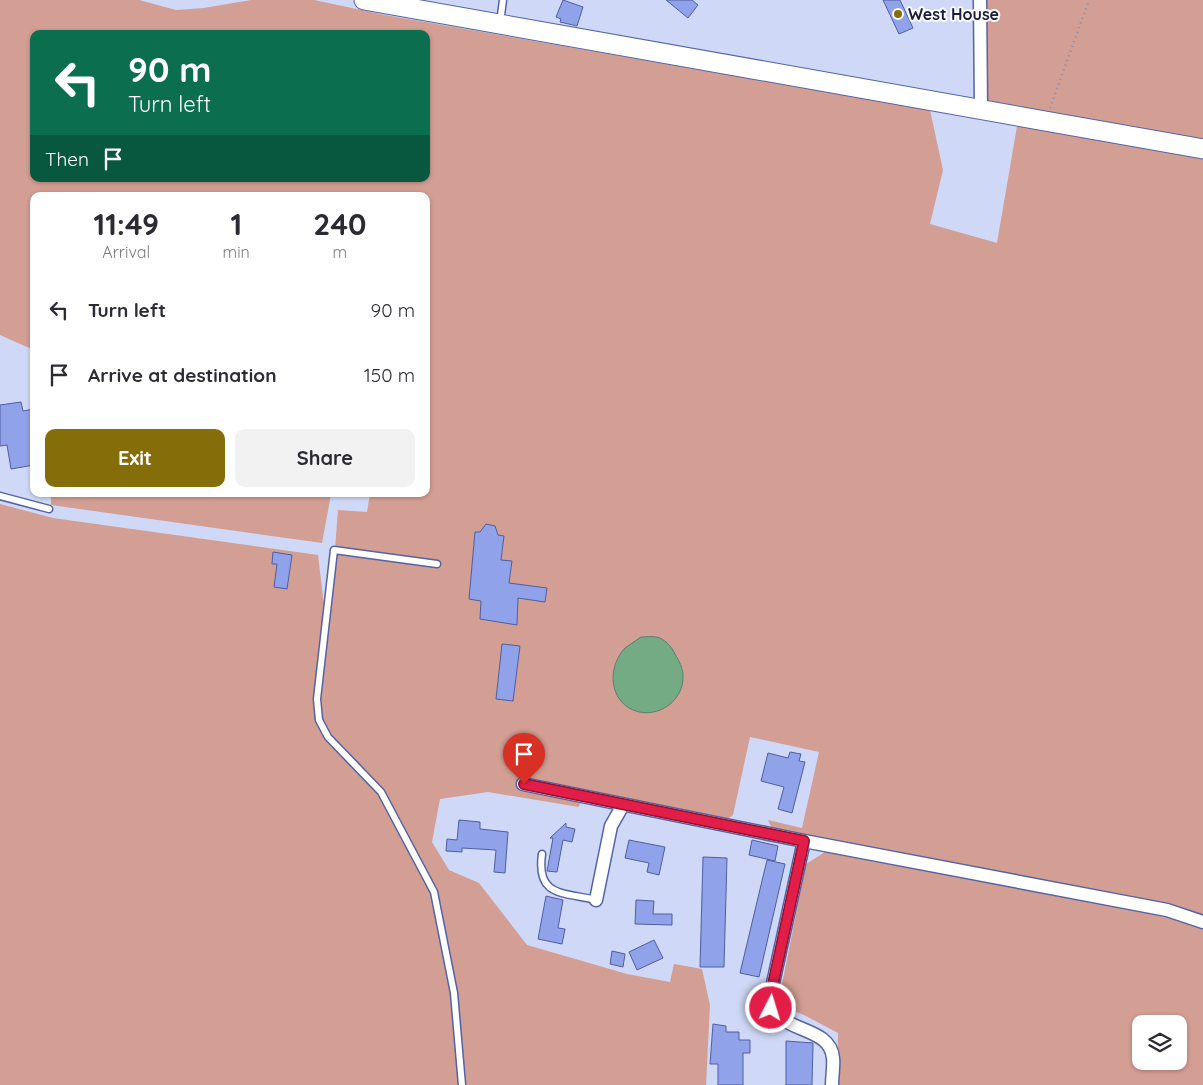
<!DOCTYPE html>
<html lang="en">
<head>
<meta charset="utf-8">
<style>
  body { margin:0; font-family:Quicksand,sans-serif; background:#f2f2f3; color:#2b2b33; height:100vh; display:flex; flex-direction:column; font-size:19px; white-space:nowrap }
  * { box-sizing:border-box; margin:0 }
  p { font-size:16px; color:#7c7c81 }
  .icon { flex:none; width:28px; height:28px; fill:none; stroke:currentColor; stroke-width:2; stroke-linecap:round; stroke-linejoin:round }
  .map { position:relative; flex:1; overflow:hidden }
  .details { position:absolute; left:30px; top:192px; width:400px; height:305px; display:flex; flex-direction:column; background:#fff; border-radius:10px; box-shadow:0 1px 4px #0004 }
  .details>* { flex:none }
  .hud { position:absolute; left:30px; top:30px; width:400px; height:152px; border-radius:10px; box-shadow:0 1px 4px #0004; background:#0b6e4f; color:#fff; overflow:hidden }
  .controls { position:absolute; left:1132px; top:1015px; display:grid; gap:10px }
  .controls a { display:grid; place-items:center; width:55px; height:55px; border-radius:10px; background:#fff; box-shadow:0 1px 4px #0004; font-size:25px }
  .pin { position:absolute; display:grid; place-items:center; width:42px; height:42px; color:#fff; margin:-51px -21px; border-radius:50% 50% 50% 0; rotate:-45deg; box-shadow:0 0 5px #0007 }
  .pin .icon { rotate:45deg }
  .me { position:absolute; width:55px; margin:-28px; rotate:5deg; stroke-linejoin:round; filter:drop-shadow(0 0 4px #0008) }
  .turn { display:flex; align-items:center; gap:18px; height:105px; padding:0 15px; font-size:22px }
  .turn .icon { width:65px; height:65px; stroke-width:2.5 }
  .turn b { display:block; font-size:35px; line-height:42px }
  .then { display:flex; align-items:center; height:48px; padding:0 15px; background:#0003; gap:10px; font-size:19px }
  .eta { display:flex; justify-content:space-evenly; align-items:center; height:85px; text-align:center }
  .eta b { font-size:30px; font-weight:700; line-height:35px }
  .action { display:flex; gap:10px; margin-top:auto; padding:10px 15px }
  .action a { flex:1; height:58px; border-radius:10px; background:#856d0a; color:#fff; font-size:20px; font-weight:700; line-height:58px; text-align:center }
  .action a+a { background:#f2f2f3; color:#2b2b33 }
  ul { padding:0; list-style:none }
  li { display:flex; align-items:center; gap:15px; height:65px; padding:0 15px }
  li div { flex:1 }
  li b { display:block; font-size:19px }
  li em { font-style:normal }
  .map>svg:first-child { display:block }
  .green { fill:#d39e93; fill-rule:evenodd }
  .water { fill:#74ab84; stroke:#58816e }
  .building { fill:#90a2ea; stroke:#4f5ea0 }
  .lines { fill:none; stroke-linecap:round; stroke-linejoin:round }
  .service-casing { stroke:#5463a5; stroke-width:9 }
  .minor-casing { stroke:#5463a5; stroke-width:15 }
  .secondary-casing { stroke:#5463a5; stroke-width:21 }
  .path { stroke:#878fac; stroke-width:2.5; stroke-dasharray:1 4; stroke-linecap:butt }
  .service { stroke:#fff; stroke-width:6 }
  .minor { stroke:#fff; stroke-width:12 }
  .secondary { stroke:#fff; stroke-width:19 }
  .route-casing { stroke:#92132f; stroke-width:12 }
  .route { stroke:#e11d48; stroke-width:9 }
  .poi-dot { fill:#856d0a; stroke:#fafafa; stroke-width:2 }
  .labels { text-anchor:middle; stroke-width:4; stroke-linejoin:round; paint-order:stroke }
  .poi-label { font-size:16px; font-weight:bold; fill:#181e3a; stroke:#fafafa; text-anchor:start }
</style>
</head>
<body>
<div class="map">
<svg width="1203" height="1085" viewBox="0 0 1203 1085">
  <rect width="100%" height="100%" fill="#cfd8f6"/>
  <!-- green -->
  <path class="green" d="M0 0H139L176 10 204 8 251 0H314L385 15 930 110 943 170 930 224 997 243 1017 126 1140 147 1048 114 986 101 987 0H1203V917L772 829 768 820 802 828 819 752 750 737 733 815 725 821 583 789 579 807 488 792 440 799 432 842 449 870 479 883 527 945 627 974 670 982 674 964 702 969 710 1005 706 1085H0V504L53 518 318 555 328 639 338 510 367 512 370 494H426V196H34V350L0 335ZM34 34H426V179H34Z
    M51 494H331L322 543 51 505Z
    M825 852 1167 915 1203 928V1085H837L838 1033 804 1015 778 1004 806 864ZM1141 1024H1179V1061H1141Z"/>
  <!-- water -->
  <path class="water" d="M641 637C646 637 651 636 656 637 664 638 672 647 675 654 679 661 683 668 683 676 684 703 653 722 629 708 608 695 609 665 625 648 630 644 636 641 641 637Z"/>
  <!-- building -->
  <path class="building" d="M563 0 583 7 577 26 560 22 561 19 556 17Z
    M666 0H692L698 5 688 18Z
    M883 0H900L913 28 899 34Z
    M21 402 23 411 34 409V465L11 469 7 445 0 446V405Z
    M486 524 495 526 498 535 504 536 501 560 512 561 509 583 547 588 545 602 518 598 517 625 480 619 481 601 469 599 475 532H480Z
    M273 552 292 555 287 589 274 587 277 564H272Z
    M502 644 520 646 513 701 496 699Z
    M790 752 801 754 799 761 805 762 792 813 778 809 784 787 761 781 768 753 788 758Z
    M459 820 480 822V829L508 832 505 873 494 872 496 850 462 848V852L446 851 447 839 457 840Z
    M566 823V827L575 829 572 842 563 840 557 872 547 871 553 838H550Z
    M629 840 665 847 659 875 647 872 649 863 625 858Z
    M752 840 778 846 775 861 749 855Z
    M703 857 727 858 724 967H700Z
    M767 860 785 864 759 977 740 973Z
    M546 896 563 900 558 928 565 929 562 944 538 939Z
    M636 900 654 901 653 914H672V925L635 924Z
    M654 940 663 958 637 970 629 952Z
    M612 951 625 954 623 967 610 964Z
    M713 1024 726 1026V1032H739V1040H750V1053H743V1085H718V1064H710Z
    M786 1041 813 1043 812 1085H786Z"/>
  <g class="lines">
    <defs>
      <path id="service" d="M500 23 503 0
        M0 496 49 509
        M437 564 334 550 317 699 319 720 328 737 381 792 434 892 454 993 462 1085
        M542 854C536 897 563 892 596 900"/>
      <path id="minor" d="M980 0 981 109
        M523 784 804 841 1167 910 1203 922
        M804 841 770 997C773 1035 830 1023 833 1058 834 1066 832 1076 832 1085
        M596 900 611 826 623 805"/>
      <path id="secondary" d="M364 0 1203 149"/>
    </defs>
    <!-- service casing -->
    <use href="#service" class="service-casing"/>
    <!-- minor casing -->
    <use href="#minor" class="minor-casing"/>
    <!-- secondary casing -->
    <use href="#secondary" class="secondary-casing"/>
    <!-- path -->
    <path class="path" d="M1050 108 1089 0"/>
    <!-- service -->
    <use href="#service" class="service"/>
    <!-- minor -->
    <use href="#minor" class="minor"/>
    <!-- secondary -->
    <use href="#secondary" class="secondary"/>
  </g>
  <g class="lines">
    <defs>
      <path id="route" d="M524 784 804 841 770 998 771 1008"/>
    </defs>
    <!-- route casing -->
    <use href="#route" class="route-casing"/>
    <!-- route -->
    <use href="#route" class="route"/>
  </g>
  <!-- markers -->
  <circle class="poi-dot" cx="898" cy="14" r="5"/>
  <g class="labels">
    <!-- poi labels -->
    <g class="poi-label">
      <text x="908" y="20">West House</text>
    </g>
  </g>
</svg>
<div class="controls">
<a><svg class="icon" aria-label="layers" viewBox="0 0 24 24"><path d="M12 4l9 5-9 5-9-5zM3 14l9 5 9-5"/></svg></a>
</div>
<div class="pin" style="left:524px;top:784px;background:#d93025"><svg class="icon" aria-label="arrive" viewBox="0 0 24 24"><path d="M6 21V4h12l-3 4 3 4H6"/></svg></div>
<svg class="me" style="left:771px;top:1008px" viewBox="-20 -20 40 40"><circle r="17" fill="#e11d48" stroke="#fff" stroke-width="3"/><path d="M0-11L8 9 0 5-8 9z" fill="#fff"/></svg>
<div class="hud">
<div class="turn"><svg class="icon" aria-label="left" viewBox="0 0 24 24"><path d="M17 20v-9H6M10 6l-5 5 5 5"/></svg><div><b>90 m</b>Turn left</div></div>
<div class="then">Then<svg class="icon" aria-label="arrive" viewBox="0 0 24 24"><path d="M6 21V4h12l-3 4 3 4H6"/></svg></div>
</div>
<section class="details">
<div class="eta">
<div><b>11:49</b><p>Arrival</p></div>
<div><b>1</b><p>min</p></div>
<div><b>240</b><p>m</p></div>
</div>
<ul>
<li><svg class="icon" aria-label="left" viewBox="0 0 24 24"><path d="M17 20v-9H6M10 6l-5 5 5 5"/></svg><div><b>Turn left</b></div><em>90 m</em></li>
<li><svg class="icon" aria-label="arrive" viewBox="0 0 24 24"><path d="M6 21V4h12l-3 4 3 4H6"/></svg><div><b>Arrive at destination</b></div><em>150 m</em></li>
</ul>
<div class="action"><a>Exit</a><a>Share</a></div>
</section>
</div>
</body>
</html>
